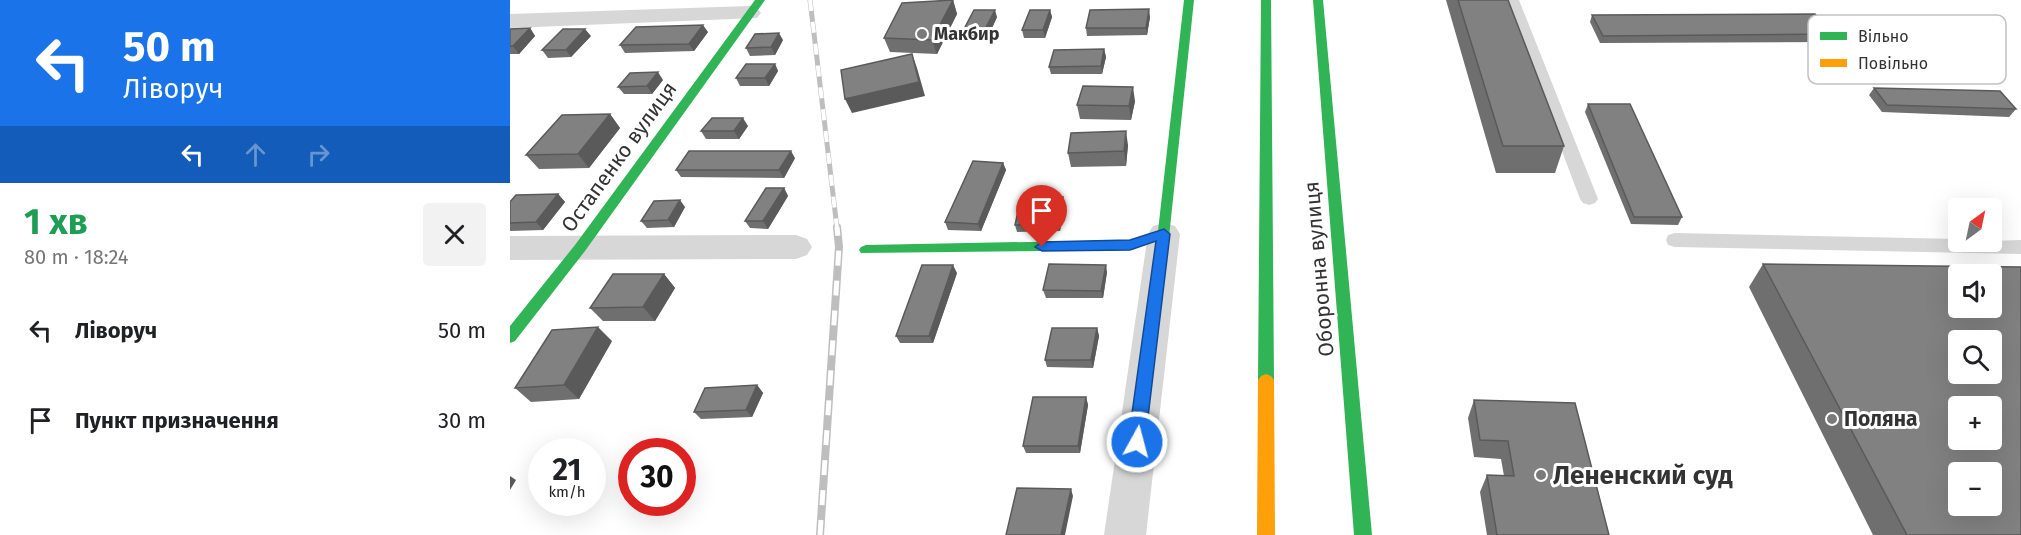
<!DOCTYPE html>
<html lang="uk">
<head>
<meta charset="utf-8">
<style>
  body { margin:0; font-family:"Fira Sans",sans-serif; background:#f2f2f2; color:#202124; height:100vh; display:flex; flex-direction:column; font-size:22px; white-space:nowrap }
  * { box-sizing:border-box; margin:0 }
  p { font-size:20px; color:#757577 }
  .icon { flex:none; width:33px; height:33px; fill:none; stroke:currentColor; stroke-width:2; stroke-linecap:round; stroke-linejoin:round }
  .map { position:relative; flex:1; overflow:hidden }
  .drawer { display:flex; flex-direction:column; background:#fff; width:510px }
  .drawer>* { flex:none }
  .hud { background:#1a73e8; color:#fff; overflow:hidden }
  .needle { width:39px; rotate:33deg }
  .tools { position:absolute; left:1438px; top:198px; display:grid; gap:12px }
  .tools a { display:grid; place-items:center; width:54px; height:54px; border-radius:6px; background:#fff; box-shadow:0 6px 24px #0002; font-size:30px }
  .speed { position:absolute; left:18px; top:438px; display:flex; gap:12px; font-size:30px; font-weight:700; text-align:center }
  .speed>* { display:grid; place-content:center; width:78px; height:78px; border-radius:50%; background:#fff; box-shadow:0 6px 24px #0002; line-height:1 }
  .speed small { font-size:15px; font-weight:400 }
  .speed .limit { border:9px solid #d22; background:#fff; color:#111 }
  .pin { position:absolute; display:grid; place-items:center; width:51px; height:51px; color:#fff; margin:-62px -26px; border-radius:50% 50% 50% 0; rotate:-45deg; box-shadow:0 0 6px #0007 }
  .pin .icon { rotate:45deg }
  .me { position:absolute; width:66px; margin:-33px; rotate:7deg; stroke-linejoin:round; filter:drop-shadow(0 0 4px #0008) }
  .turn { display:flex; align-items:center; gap:21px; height:126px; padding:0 24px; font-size:27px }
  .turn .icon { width:78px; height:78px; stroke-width:2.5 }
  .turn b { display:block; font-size:42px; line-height:51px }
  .lanes { display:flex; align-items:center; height:57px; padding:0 24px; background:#0003; justify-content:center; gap:30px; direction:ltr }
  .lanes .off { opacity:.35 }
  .round { display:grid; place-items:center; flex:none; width:63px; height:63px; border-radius:6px; background:#f2f2f2 }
  .summary { display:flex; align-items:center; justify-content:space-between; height:102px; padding:0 24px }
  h1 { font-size:36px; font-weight:700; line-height:45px; color:#1e9e55 }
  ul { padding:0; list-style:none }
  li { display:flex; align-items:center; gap:18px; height:90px; padding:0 24px }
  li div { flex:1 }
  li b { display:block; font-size:22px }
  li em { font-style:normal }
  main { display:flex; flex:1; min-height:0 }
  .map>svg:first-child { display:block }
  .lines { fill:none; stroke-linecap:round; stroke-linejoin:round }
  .lane { fill:#d7d7d7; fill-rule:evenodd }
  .street { fill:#d7d7d7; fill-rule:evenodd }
  .fast { fill:#30b455; fill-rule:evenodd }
  .slow { fill:#ff9f0a; fill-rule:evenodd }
  .rail-far1-casing { stroke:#bebebe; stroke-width:5 }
  .rail-casing { stroke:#bebebe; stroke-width:8 }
  .rail-far1 { stroke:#fff; stroke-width:4; stroke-dasharray:11; stroke-linecap:butt }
  .rail { stroke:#fff; stroke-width:5; stroke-dasharray:15; stroke-linecap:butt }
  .wall { fill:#6f6f6f }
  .shaded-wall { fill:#5a5a5a }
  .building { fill:#818181; stroke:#5a5a5a; stroke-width:1.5; fill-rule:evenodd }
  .route { fill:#1a73e8; stroke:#114b97; stroke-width:1.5 }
  .poi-dot { fill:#7a7a7a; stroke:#fff; stroke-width:2 }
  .labels { text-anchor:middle; stroke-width:6; stroke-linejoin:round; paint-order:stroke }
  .far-poi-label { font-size:18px; font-weight:bold; fill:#333; stroke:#fff; text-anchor:start }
  .street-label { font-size:21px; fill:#333; stroke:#fff }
  .poi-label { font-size:21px; font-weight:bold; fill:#333; stroke:#fff; text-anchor:start }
  .near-poi-label { font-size:26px; font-weight:bold; fill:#333; stroke:#fff; text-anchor:start }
  .key { fill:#fff; stroke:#c2c2c2; stroke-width:1.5 }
  .key-label { font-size:16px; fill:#333 }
</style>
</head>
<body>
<main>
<section class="drawer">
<div class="hud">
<div class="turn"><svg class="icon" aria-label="left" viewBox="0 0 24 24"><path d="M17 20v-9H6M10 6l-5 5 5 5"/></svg><div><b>50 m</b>Ліворуч</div></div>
<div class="lanes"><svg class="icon" aria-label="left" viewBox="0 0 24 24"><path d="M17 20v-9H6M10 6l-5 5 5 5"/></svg><svg class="icon off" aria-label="ahead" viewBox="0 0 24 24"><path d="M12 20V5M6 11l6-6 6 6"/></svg><svg class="icon off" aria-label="right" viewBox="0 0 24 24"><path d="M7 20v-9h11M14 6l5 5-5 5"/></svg></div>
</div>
<div class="summary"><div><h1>1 хв</h1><p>80 m · 18:24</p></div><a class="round"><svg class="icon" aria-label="close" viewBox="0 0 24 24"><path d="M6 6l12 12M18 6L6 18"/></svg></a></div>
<ul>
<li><svg class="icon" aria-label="left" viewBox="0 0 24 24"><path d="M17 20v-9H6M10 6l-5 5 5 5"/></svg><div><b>Ліворуч</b></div><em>50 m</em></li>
<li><svg class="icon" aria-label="arrive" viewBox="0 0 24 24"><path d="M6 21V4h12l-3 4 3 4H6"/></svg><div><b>Пункт призначення</b></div><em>30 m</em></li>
</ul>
</section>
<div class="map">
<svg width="1511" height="535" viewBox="0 0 1511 535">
  <rect width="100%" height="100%" fill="#fff"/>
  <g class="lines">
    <!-- lane -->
    <path class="lane" d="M995 0H1009L1088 199 1085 203 1079 205 1073 203 1070 199Z
      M1165 233 1449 239V242L1511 240V254L1165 247 1158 245 1156 240 1158 235Z"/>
    <!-- street -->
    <path class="street" d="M239 6 247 8 251 13 247 18 0 28V14Z
      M654 223 665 226 670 234 636 535H594L638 234 643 226Z
      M286 235 297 239 302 247 297 255 286 259 0 260V236Z"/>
    <!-- fast -->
    <path class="fast" d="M245 0H255L75 251 5 341 0 343V326L65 245Z
      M674 0H684L659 237 620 250 351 253 349 250 351 247 356 245 620 240 648 231Z
      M751 0H761L764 380 761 384 756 386 751 384 748 380Z
      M803 0H813L862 535H844Z"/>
    <!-- slow -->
    <path class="slow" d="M756 374 761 376 764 380 765 535H747L748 380 751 376Z"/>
    <defs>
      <path id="rail-far1" d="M300 0 327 228"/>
      <path id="rail" d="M310 535 329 247 327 227"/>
    </defs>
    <!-- rail-far1 casing -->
    <use href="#rail-far1" class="rail-far1-casing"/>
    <!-- rail casing -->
    <use href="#rail" class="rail-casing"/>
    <!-- rail-far1 -->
    <use href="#rail-far1" class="rail-far1"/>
    <!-- rail -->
    <use href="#rail" class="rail"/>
  </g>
  <!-- wall -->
  <path class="wall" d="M443 0 447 14 427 54 380 52 374 38Z
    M936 0H998L1054 146 1045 173H986Z
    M540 10 542 17 535 38H514L512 30Z
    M1082 15 1323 34 1318 42 1090 43 1080 22Z
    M487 17 478 37 457 36 454 29Z
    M640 17 637 35 577 36 576 28Z
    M20 28 25 36 9 54H0V29Z
    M198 32 184 51 115 53 110 45Z
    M81 36 61 57 38 58 32 50Z
    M273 40 265 55 240 56 236 48Z
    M594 49 596 57 592 74H541L539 67Z
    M265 64 268 71 259 86H230L226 78Z
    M153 80 142 94H114L108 87Z
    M1364 88 1506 109 1499 117 1372 112 1359 95Z
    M625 101 621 120 570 119 567 105Z
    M1078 104 1172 217 1168 225 1121 224 1075 112Z
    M100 114 110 128 79 168 29 169 16 155Z
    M238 126 229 139H196L191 131Z
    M618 145 616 166 561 167 558 153Z
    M285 158 274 178 171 177 166 170Z
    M493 163 496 170 471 231 438 230 435 222Z
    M274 188 278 196 258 229 240 228 235 221Z
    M48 194 55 202 33 230 0 231V202Z
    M555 204 550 231 507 232 505 225Z
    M175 207 164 227 137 228 131 221Z
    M1253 264 1511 535H1363L1239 287Z
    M597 272 593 298H536L533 290Z
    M447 273 423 343H390L386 336Z
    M154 274 165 288 145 321H93L80 308Z
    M587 328 589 336 583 368 537 367 535 360Z
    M102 341 69 399 21 402 5 388Z
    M247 385 253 393 242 417 191 419 184 412Z
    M576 397 578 405 570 453H516L513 446Z
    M964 400 1099 535H977L970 492 977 475 994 476 991 459 964 457 958 418Z"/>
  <!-- shaded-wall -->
  <path class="shaded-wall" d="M443 0 447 14 427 54 422 40Z
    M639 9 640 17 637 35 636 28Z
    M485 10 487 17 478 37 475 29Z
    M540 10 542 17 535 38 533 30Z
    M193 25 198 32 184 51 179 44Z
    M20 28 25 36 9 54 3 46Z
    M75 29 81 36 61 57 56 50Z
    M269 33 273 40 265 55 261 47Z
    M594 49 596 57 592 74 591 66Z
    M402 54 407 68 415 96 342 113 335 99Z
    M265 64 268 71 259 86 255 78Z
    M148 72 153 80 142 94 137 86Z
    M623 87 625 101 621 120 619 106Z
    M100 114 110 128 79 168 68 154Z
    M233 118 238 126 229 139 224 131Z
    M616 131 618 145 616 166 614 151Z
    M281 151 285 158 274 178 269 170Z
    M493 163 496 170 471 231 468 224Z
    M274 188 278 196 258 229 253 221Z
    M48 194 55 202 33 230 26 222Z
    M553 197 555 204 550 231 548 223Z
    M170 200 175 207 164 227 158 220Z
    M443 265 447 273 423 343 419 336Z
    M596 265 597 272 593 298 591 291Z
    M154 274 165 288 145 321 133 307Z
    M88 327 102 341 69 399 54 385Z
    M587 328 589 336 583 368 581 360Z
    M247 385 253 393 242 417 236 410Z
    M576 397 578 405 570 453 568 446Z
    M0 476 6 480 0 490Z
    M561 489 563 496 555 535H551Z"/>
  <!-- building -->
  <path class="building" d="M443 0 422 40 374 38 392 3Z
    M948 0H998L1054 146H993Z
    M639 9 636 28H576L580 10Z
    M464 10H485L475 29H454Z
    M520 10H540L533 30H512Z
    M1305 14 1323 34 1093 36 1082 15Z
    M193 25 179 44 110 45 126 27Z
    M20 28 3 46H0V29Z
    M53 29H75L56 50H32Z
    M269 33 261 47 236 48 245 34Z
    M594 49 591 66 539 67 544 50Z
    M402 54 409 82 335 99 331 70Z
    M236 64H265L255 78H226Z
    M148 72 137 86 108 87 120 73Z
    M573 86 623 87 619 106 567 105Z
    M1364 88 1490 91 1506 109 1377 105Z
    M1078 104H1120L1172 217H1124Z
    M100 114 68 154 16 155 52 115Z
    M202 118H233L224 131H191Z
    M616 131 614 151 558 153 561 133Z
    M179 151H281L269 170H166Z
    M463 161 493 163 468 224 435 222Z
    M256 188H274L253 221H235Z
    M48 194 26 222 0 223V202L6 195Z
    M553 197 548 223 505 225 511 198Z
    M170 200 158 220 131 221 144 201Z
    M539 264 596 265 591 291 533 290Z
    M1253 264 1511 267V535H1397ZM1449 274H1482V308H1449ZM1449 340H1482V374H1449ZM1449 406H1482V440H1449ZM1449 472H1482V506H1449Z
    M412 265H443L419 336H386Z
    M103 274H154L133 307 80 308Z
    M88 327 54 385 5 388 42 330Z
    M542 328H587L581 360H535Z
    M247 385 236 410 184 412 195 388Z
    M523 397H576L568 446H513Z
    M964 400 1065 403 1099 535H987L977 475 1004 476 998 441 970 440Z
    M507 488 561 489 551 535H496Z"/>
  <!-- route -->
  <path class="route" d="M654 229 660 234 635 442 632 447 627 450 621 447 618 442 646 241 620 250 532 251 525 247 532 242 620 240Z"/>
  <!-- markers -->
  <g class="poi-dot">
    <circle cx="412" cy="34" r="6"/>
    <circle cx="1322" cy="419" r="6"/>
    <circle cx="1031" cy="475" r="6"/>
  </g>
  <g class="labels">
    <!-- far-poi labels -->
    <g class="far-poi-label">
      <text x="424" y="40">Макбир</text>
    </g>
    <!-- street labels -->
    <g class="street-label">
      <text transform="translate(109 157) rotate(-54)" y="7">Остапенко вулиця</text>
      <text transform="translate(809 269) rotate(-95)" y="7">Оборонна вулиця</text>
    </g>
    <!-- poi labels -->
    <g class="poi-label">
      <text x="1334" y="426">Поляна</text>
    </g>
    <!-- near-poi labels -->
    <g class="near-poi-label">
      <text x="1043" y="484">Лененский суд</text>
    </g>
  </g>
  <!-- legend -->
  <rect x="1298" y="15" width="198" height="69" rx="9" class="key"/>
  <rect x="1310" y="32" width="27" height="8" fill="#30b455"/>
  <rect x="1310" y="59" width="27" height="8" fill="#ff9f0a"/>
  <g class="key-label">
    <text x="1348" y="42">Вільно</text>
    <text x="1348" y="69">Повільно</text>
  </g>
</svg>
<div class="tools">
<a><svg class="needle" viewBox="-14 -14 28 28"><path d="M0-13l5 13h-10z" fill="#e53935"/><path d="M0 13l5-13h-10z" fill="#757577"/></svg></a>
<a><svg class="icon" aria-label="sound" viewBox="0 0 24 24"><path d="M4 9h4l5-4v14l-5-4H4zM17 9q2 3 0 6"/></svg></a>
<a><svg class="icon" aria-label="search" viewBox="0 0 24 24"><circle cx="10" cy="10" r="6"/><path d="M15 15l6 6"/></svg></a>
<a>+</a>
<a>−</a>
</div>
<div class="speed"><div>21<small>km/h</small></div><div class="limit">30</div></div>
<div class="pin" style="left:532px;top:247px;background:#d93025"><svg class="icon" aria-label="arrive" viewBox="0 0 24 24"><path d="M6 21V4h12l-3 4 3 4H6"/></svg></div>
<svg class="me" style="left:627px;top:442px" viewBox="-20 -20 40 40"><circle r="17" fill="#1a73e8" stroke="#fff" stroke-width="3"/><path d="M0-11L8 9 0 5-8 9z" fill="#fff"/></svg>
</div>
</main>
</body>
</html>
